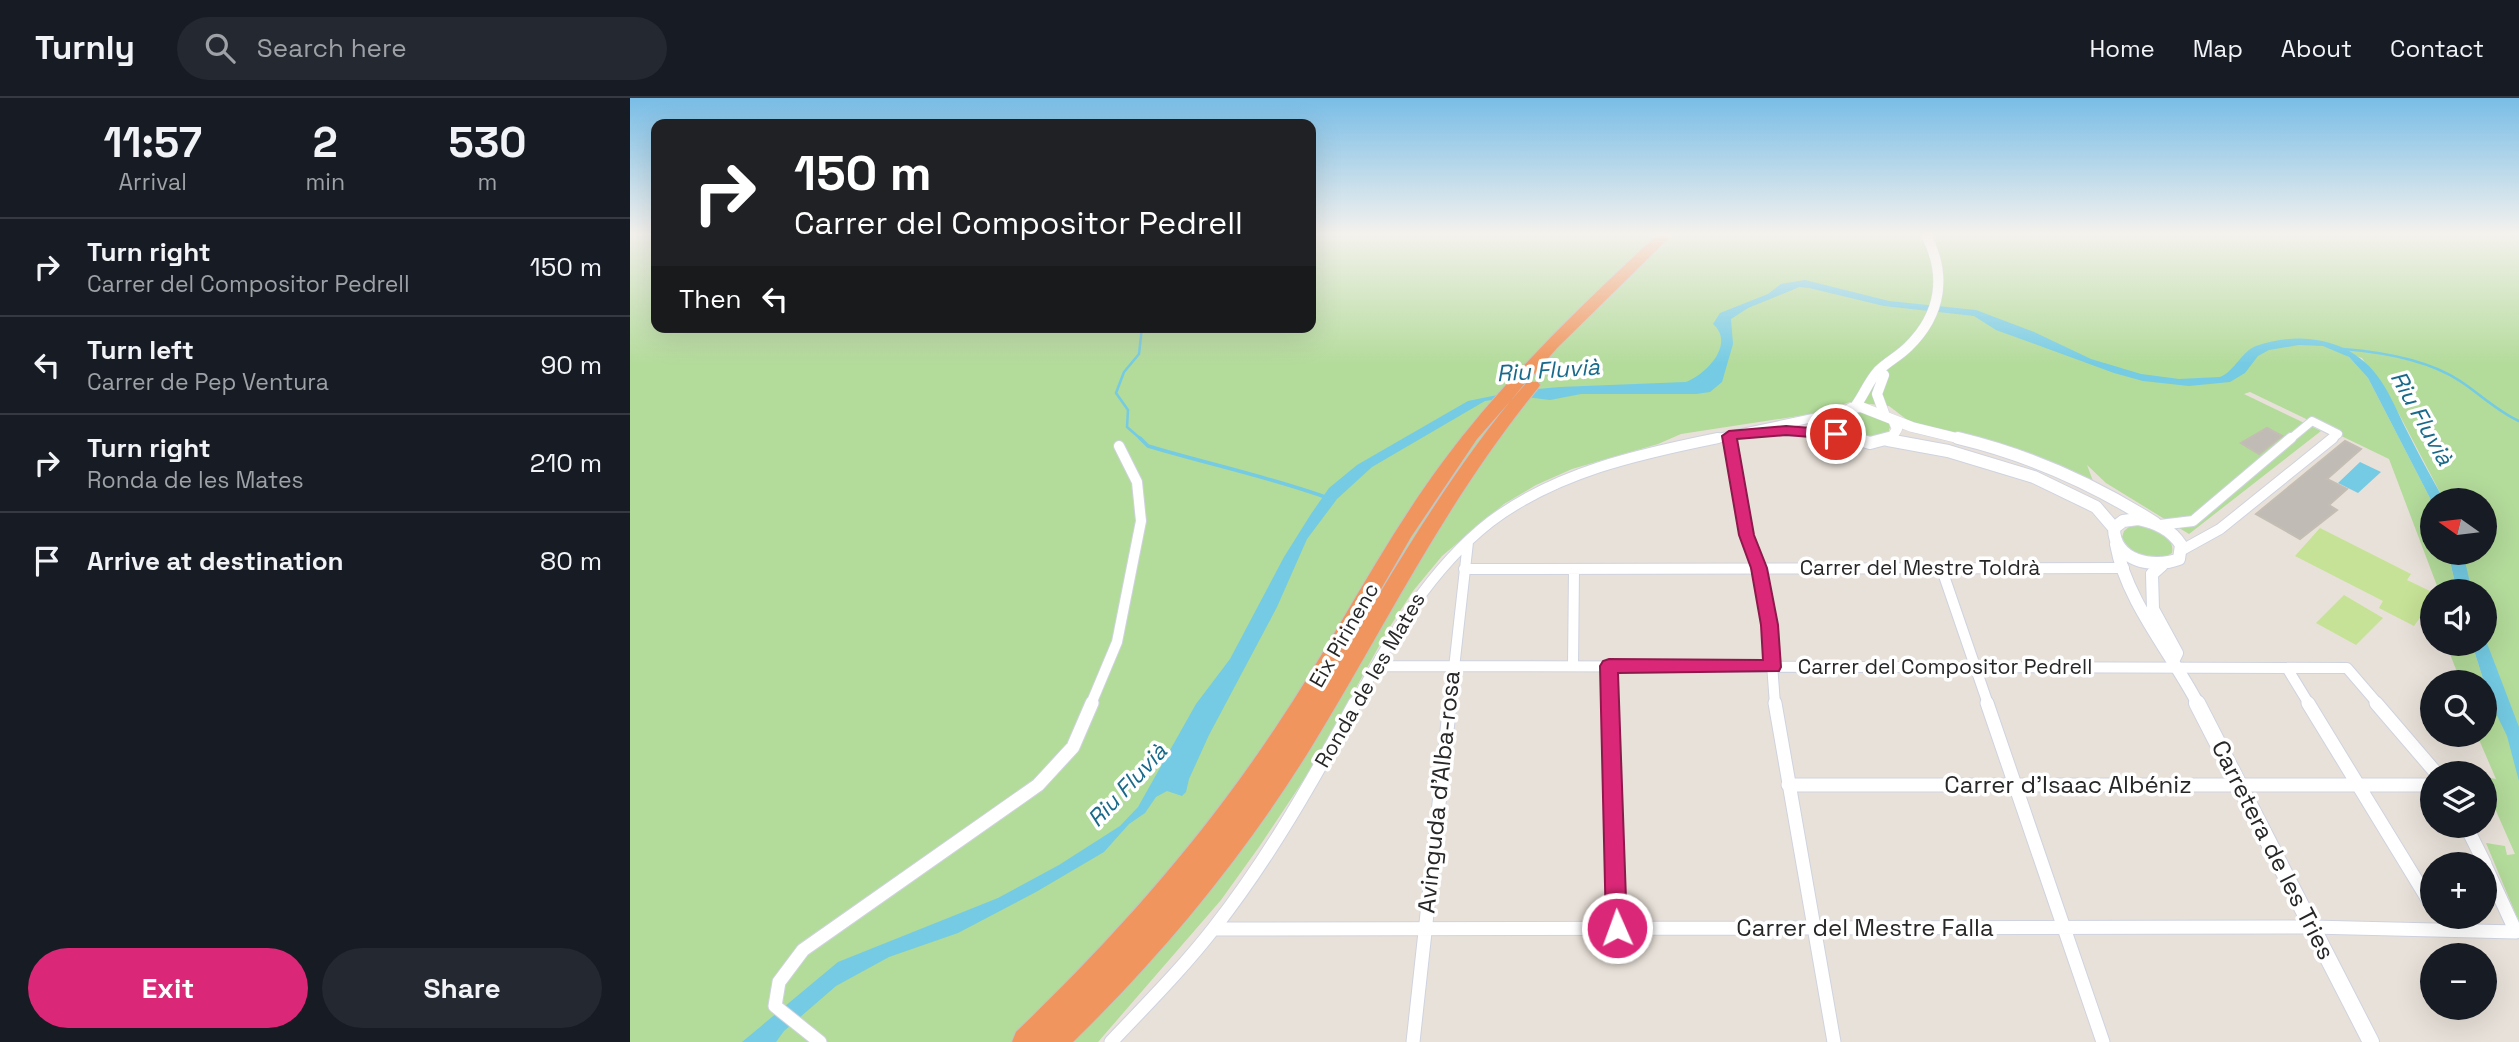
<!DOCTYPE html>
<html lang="en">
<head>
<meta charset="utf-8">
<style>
  body { margin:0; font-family:"Space Grotesk",sans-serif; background:#242831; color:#f1f3f6; height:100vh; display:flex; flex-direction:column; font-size:26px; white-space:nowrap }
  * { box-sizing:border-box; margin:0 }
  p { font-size:23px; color:#9ea1a6 }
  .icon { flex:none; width:38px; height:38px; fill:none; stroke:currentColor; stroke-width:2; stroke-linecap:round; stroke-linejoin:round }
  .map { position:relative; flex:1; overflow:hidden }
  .sheet { display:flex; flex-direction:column; background:#171b24; width:630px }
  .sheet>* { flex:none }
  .banner { position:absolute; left:21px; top:21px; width:665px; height:214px; border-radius:14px; box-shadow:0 7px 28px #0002; background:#202124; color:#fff; overflow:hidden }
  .needle { width:46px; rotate:284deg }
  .controls { position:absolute; left:1790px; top:390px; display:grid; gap:14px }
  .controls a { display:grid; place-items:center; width:77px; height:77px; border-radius:50%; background:#171b24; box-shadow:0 7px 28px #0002; font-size:35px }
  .pin { position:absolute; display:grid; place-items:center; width:60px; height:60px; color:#fff; margin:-30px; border:4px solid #fff; border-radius:50%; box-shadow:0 2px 7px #0007 }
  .me { position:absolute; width:77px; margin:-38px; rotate:358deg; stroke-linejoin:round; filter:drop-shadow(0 0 5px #0008) }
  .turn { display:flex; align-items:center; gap:24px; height:147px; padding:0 28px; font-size:32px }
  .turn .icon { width:91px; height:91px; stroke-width:2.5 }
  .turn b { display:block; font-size:49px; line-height:60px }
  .then { display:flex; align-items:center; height:66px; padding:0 28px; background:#0003; gap:14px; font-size:26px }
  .eta { display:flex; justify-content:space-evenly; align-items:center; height:119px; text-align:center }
  .eta b { font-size:42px; font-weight:800; line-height:49px }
  .cta { display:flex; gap:14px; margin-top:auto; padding:14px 28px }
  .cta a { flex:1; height:80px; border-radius:42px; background:#db2777; color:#fff; font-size:28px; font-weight:800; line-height:80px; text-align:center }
  .cta a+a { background:#242831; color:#f1f3f6 }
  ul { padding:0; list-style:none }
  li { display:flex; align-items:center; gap:21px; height:98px; padding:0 28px; border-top:2px solid #363941 }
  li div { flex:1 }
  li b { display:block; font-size:26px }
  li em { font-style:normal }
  header { display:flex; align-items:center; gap:42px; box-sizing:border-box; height:98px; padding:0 35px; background:#171b24; border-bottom:2px solid #363941 }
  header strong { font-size:33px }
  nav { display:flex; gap:38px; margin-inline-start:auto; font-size:24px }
  .search { width:490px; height:63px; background:#242831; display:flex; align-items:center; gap:18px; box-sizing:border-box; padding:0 24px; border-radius:38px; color:#9ea1a6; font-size:26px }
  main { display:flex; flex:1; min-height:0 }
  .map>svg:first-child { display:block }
  .green { fill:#b3db9a }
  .pitch { fill:#c6e296 }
  .water { fill:#74cbe3 }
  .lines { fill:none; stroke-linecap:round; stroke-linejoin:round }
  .stream-far1 { stroke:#74cbe3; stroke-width:2.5 }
  .stream { stroke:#74cbe3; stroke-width:3.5 }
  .building { fill:#c1bbb6; stroke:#c3bdb3; stroke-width:2 }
  .minor-far2-casing { stroke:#cfd3df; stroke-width:10 }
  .minor-far1-casing { stroke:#cfd3df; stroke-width:12 }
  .minor-casing { stroke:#cfd3df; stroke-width:15 }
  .tertiary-far2-casing { stroke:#cfd3df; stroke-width:11 }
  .tertiary-far1-casing { stroke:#cfd3df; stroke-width:14 }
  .tertiary-casing { stroke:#cfd3df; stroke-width:18 }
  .motorway-casing { stroke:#c3c3c3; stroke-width:2 }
  .minor-far2 { stroke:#fff; stroke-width:8 }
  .minor-far1 { stroke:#fff; stroke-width:10 }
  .minor { stroke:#fff; stroke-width:13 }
  .tertiary-far2 { stroke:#fff; stroke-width:10 }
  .tertiary-far1 { stroke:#fff; stroke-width:12 }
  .tertiary { stroke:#fff; stroke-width:16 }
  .motorway { fill:#f0955d; fill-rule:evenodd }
  .route { fill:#db2777; stroke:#8e194d; stroke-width:2 }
  .labels { text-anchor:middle; stroke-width:7; stroke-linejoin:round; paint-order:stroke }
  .street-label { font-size:21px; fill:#272727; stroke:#fff }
  .water-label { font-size:23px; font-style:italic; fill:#18698a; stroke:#fff }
  .near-street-label { font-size:24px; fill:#272727; stroke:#fff }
</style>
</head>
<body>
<header>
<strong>Turnly</strong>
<div class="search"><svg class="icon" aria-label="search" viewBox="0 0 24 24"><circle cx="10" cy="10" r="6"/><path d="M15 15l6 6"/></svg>Search here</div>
<nav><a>Home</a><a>Map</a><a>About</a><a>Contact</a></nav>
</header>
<main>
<section class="sheet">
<div class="eta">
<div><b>11:57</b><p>Arrival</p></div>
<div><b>2</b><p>min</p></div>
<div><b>530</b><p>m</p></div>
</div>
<ul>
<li><svg class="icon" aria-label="right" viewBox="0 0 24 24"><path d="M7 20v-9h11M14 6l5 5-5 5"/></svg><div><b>Turn right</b><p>Carrer del Compositor Pedrell</p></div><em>150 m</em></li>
<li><svg class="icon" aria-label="left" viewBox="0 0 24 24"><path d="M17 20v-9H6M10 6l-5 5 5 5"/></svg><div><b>Turn left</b><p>Carrer de Pep Ventura</p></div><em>90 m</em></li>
<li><svg class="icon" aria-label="right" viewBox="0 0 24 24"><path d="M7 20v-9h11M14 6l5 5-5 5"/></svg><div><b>Turn right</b><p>Ronda de les Mates</p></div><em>210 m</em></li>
<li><svg class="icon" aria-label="arrive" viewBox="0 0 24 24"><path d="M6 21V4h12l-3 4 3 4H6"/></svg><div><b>Arrive at destination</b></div><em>80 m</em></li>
</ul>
<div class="cta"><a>Exit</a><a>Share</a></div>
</section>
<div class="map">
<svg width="1889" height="944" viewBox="0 0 1889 944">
  <rect width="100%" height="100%" fill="#e8e1d9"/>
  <!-- green -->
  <path class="green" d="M0 135H26V229H681V135H1889V824L1856 745 1875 748 1877 757 1885 756 1855 688V679L1866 681 1847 637H1855V587L1860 603 1855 546V494L1838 493 1829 455H1855V402H1814L1769 316 1732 260 1704 251 1719 259 1738 280 1802 404V455H1818L1827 493H1809L1759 361 1620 294 1614 296 1691 333 1559 436 1476 385 1457 367 1463 383 1280 324 1259 308 1220 304 1188 315 1051 336 1028 346 942 371 906 387 874 406 812 458 783 493 759 530 683 668 629 749 591 802 468 944H0Z
    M1234 313 1258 323 1260 329 1258 335C1244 340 1227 341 1216 328L1217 319 1222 315Z
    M1500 428C1516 425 1546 434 1542 455 1526 467 1499 457 1492 439L1494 433Z
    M1816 546H1842L1854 584H1831Z"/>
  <!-- pitch -->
  <path class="pitch" d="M1690 430 1781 476 1777 482 1802 494V503L1784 528 1749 510 1753 503 1665 458Z
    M1714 497 1753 520 1726 547 1686 525Z"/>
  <!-- water -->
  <path class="water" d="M1175 182 1259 203 1346 212 1404 234 1461 261 1511 276 1549 281 1590 279C1605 273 1611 254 1626 248 1671 232 1724 241 1751 283 1761 298 1768 315 1776 331 1788 355 1801 379 1814 402L1802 404 1738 280 1719 259 1693 248 1669 247 1639 252 1628 258 1615 275 1600 284 1559 288 1513 283 1484 275 1366 232 1344 218 1254 208 1179 190 1169 189 1160 193 1118 210 1101 221 1103 246 1092 284 1080 294 1066 296H951L920 302 887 298 855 303 742 369 707 401 677 441 647 509 579 637 559 681 556 694 552 698 537 693 526 699 515 715 499 726 474 754 406 794 328 835 259 859 206 888 154 933 146 944H112L208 864 368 800 429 767 490 728 508 709 566 606 600 561 654 459 681 416 699 390 727 367 838 303 887 293 930 289 1056 284C1078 275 1105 245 1083 226L1090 215 1138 196 1151 186Z
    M1730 364 1751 374 1728 395 1708 385Z
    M1818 455H1833L1842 493H1827Z
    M1855 540 1889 629V683L1877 638 1860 603 1842 546H1855Z"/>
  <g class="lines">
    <!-- stream-far1 -->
    <path class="stream-far1" d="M1713 251C1751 254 1797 261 1830 283 1850 296 1867 313 1889 323
      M512 342 497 329 498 312 486 295 494 274 509 256 512 229"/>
    <!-- stream -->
    <path class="stream" d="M510 340 518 348C578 366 640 379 698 400"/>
  </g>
  <!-- building -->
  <path class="building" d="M1637 330 1652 338 1629 356 1611 345Z
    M1715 343 1731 351 1697 381 1717 391 1699 407 1707 412 1670 441 1626 416Z"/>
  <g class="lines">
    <defs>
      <path id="minor-far2" d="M1150 333 1218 337
        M1099 338 1100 342
        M1079 342 1216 313
        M1659 342 1682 323 1708 336 1700 342"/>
      <path id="minor-far1" d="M1099 340 1116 437 1129 470 1139 527 1145 606
        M1530 427 1563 423 1661 340
        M1552 452 1590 431 1703 340
        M1311 469 1358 606
        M834 471 1494 470
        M746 568 1717 570 1748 606
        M943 568 944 471
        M979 568 980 606
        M1657 570 1679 606
        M461 606 487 544 511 423 507 384 489 348
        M725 606C760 540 800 471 860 424 926 374 1009 356 1088 340
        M820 606 838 444"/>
      <path id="minor" d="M980 605 987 830
        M1145 605 1204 944
        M1357 605 1473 944
        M1678 605 1802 808
        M1746 605 1807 676
        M1158 687H1802
        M1836 728 1855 766
        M584 831 1682 829 1886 834 1855 767
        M190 944 145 908 149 884 173 852 408 687 443 649 462 605
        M481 944C516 907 553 870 584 830 639 760 683 682 725 605
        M783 944 820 605"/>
      <path id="tertiary-far2" d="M1254 277 1247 296 1254 315
        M1224 310C1233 299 1238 284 1248 273 1257 264 1269 258 1278 249 1312 216 1317 176 1295 135
        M1227 342 1218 337 1209 325 1213 315 1221 310 1231 309 1282 329 1335 342
        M1256 342 1262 339 1267 331 1263 322"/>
      <path id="tertiary-far1" d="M1223 340 1240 345 1259 340
        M1328 340C1399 357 1464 386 1525 425
        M1258 342 1318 353 1404 379 1466 409 1484 430
        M1508 421C1526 425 1541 431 1551 447L1549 461C1523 471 1484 463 1484 430L1493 423Z
        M1486 446C1496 503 1542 556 1568 606
        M1532 467 1522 476 1523 511 1547 555 1544 561"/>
      <path id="tertiary" d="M1567 605 1741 944"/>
      <path id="motorway" d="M1029 135H1044L927 250 847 341 781 439 702 576C762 474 820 374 896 284H908L910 287 908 290C817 401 756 527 682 648 615 757 534 855 443 944H382L386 934C483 841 572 741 646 629 704 543 750 449 812 365 875 280 952 207 1029 135Z"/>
    </defs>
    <!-- minor-far2 casing -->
    <use href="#minor-far2" class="minor-far2-casing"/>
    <!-- minor-far1 casing -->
    <use href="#minor-far1" class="minor-far1-casing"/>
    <!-- minor casing -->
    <use href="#minor" class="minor-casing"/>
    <!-- tertiary-far2 casing -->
    <use href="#tertiary-far2" class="tertiary-far2-casing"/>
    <!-- tertiary-far1 casing -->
    <use href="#tertiary-far1" class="tertiary-far1-casing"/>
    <!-- tertiary casing -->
    <use href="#tertiary" class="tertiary-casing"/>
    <!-- motorway casing -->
    <use href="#motorway" class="motorway-casing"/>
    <!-- minor-far2 -->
    <use href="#minor-far2" class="minor-far2"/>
    <!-- minor-far1 -->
    <use href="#minor-far1" class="minor-far1"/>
    <!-- minor -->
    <use href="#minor" class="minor"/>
    <!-- tertiary-far2 -->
    <use href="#tertiary-far2" class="tertiary-far2"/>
    <!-- tertiary-far1 -->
    <use href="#tertiary-far1" class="tertiary-far1"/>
    <!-- tertiary -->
    <use href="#tertiary" class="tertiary"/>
    <!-- motorway -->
    <use href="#motorway" class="motorway"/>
  </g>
  <!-- sky -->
  <linearGradient id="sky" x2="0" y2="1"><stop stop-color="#79bde6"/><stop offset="0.51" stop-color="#f5f2ee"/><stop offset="1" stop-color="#f5f2ee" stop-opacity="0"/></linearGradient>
  <rect width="1889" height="267" fill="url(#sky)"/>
  <!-- route -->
  <path class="route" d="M1156 328 1206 332 1213 336 1206 341 1156 337 1107 341 1124 437 1137 470 1148 527 1151 569 1149 573 988 575 997 830 994 837 987 840 979 837 976 830 970 568 973 563 979 561 1133 562 1131 527 1121 470 1109 437 1092 338 1099 333Z"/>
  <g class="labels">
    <!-- street labels -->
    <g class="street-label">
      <text x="1290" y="477">Carrer del Mestre Toldrà</text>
      <text transform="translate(714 537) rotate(-60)" y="7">Eix Pirinenc</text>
      <text x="1315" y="576">Carrer del Compositor Pedrell</text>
      <text transform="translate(740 582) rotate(-60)" y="7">Ronda de les Mates</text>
    </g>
    <!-- water labels -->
    <g class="water-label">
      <text transform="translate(918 272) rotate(-4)" y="8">Riu Fluvià</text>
      <text transform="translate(1792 320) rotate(61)" y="8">Riu Fluvià</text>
      <text transform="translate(497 687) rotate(-47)" y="8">Riu Fluvià</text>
    </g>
    <!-- near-street labels -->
    <g class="near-street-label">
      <text x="1438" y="695">Carrer d'Isaac Albéniz</text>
      <text transform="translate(809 694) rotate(-84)" y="8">Avinguda d'Alba-rosa</text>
      <text transform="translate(1643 752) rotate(63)" y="8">Carretera de les Tries</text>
      <text x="1235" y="838">Carrer del Mestre Falla</text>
    </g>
  </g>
</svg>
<div class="controls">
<a><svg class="needle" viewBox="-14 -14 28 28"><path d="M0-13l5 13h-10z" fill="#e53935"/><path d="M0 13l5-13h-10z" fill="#9ea1a6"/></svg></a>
<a><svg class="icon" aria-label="sound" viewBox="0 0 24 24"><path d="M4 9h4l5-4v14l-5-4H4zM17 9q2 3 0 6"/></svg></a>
<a><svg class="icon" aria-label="search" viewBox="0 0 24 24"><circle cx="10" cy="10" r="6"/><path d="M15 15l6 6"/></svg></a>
<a><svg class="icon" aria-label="layers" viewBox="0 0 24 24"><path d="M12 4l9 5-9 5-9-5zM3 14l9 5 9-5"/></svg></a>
<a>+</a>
<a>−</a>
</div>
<div class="pin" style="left:1206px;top:336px;background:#d93025"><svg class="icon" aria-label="arrive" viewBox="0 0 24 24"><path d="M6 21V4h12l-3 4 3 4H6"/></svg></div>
<svg class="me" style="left:987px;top:830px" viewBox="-20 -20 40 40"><circle r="17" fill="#db2777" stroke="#fff" stroke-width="3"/><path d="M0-11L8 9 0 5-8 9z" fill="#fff"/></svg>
<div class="banner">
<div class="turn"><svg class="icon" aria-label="right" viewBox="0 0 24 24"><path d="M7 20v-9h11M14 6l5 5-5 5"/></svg><div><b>150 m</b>Carrer del Compositor Pedrell</div></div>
<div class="then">Then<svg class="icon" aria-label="left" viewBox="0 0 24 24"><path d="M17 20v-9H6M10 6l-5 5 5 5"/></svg></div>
</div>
</div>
</main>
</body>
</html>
